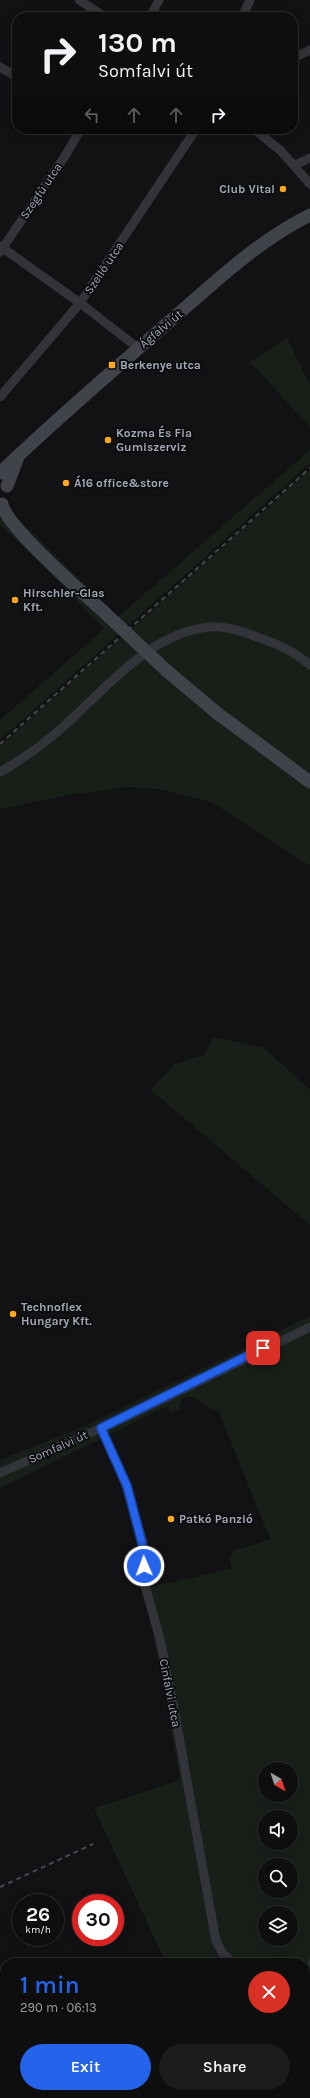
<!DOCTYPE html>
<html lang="en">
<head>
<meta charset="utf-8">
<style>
  body { margin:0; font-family:Karla,sans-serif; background:#1c1c1d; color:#f1f3f6; height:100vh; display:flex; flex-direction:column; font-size:15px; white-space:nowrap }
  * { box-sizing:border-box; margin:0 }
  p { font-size:13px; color:#9b9c9e }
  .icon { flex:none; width:22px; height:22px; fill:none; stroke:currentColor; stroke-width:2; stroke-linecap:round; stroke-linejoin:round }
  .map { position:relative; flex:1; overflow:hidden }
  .panel { position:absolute; left:0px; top:1958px; width:310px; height:140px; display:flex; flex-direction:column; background:#0e0e0f; border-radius:16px 16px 0 0; box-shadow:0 2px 10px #0003,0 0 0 1px #2e2e2f }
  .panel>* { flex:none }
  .guide { position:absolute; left:12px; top:12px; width:286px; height:122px; border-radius:16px; box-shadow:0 2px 10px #0003,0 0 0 1px #2e2e2f; background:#0e0e0f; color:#f1f3f6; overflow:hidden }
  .needle { width:26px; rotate:141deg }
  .tools { position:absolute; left:258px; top:1762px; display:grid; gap:8px }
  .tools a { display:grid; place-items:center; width:40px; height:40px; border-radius:50%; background:#0e0e0f; box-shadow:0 2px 10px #0003,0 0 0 1px #2e2e2f; font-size:20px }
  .speed { position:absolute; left:12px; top:1894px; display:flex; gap:8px; font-size:20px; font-weight:700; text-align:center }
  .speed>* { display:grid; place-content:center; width:52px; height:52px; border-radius:50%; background:#0e0e0f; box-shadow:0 2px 10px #0003,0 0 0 1px #2e2e2f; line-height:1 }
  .speed small { font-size:10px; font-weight:400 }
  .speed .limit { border:6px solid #d22; background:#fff; color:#111 }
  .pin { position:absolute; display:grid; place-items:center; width:34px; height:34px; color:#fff; margin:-17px; border-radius:8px; box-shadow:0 2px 6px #0006 }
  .me { position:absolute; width:44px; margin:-22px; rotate:358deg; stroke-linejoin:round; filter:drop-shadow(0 0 3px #0008) }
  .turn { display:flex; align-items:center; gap:14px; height:84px; padding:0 20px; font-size:18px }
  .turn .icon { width:52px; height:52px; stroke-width:2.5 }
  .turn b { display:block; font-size:28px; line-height:34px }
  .lanes { display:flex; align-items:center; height:38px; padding:0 20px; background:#0003; justify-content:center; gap:20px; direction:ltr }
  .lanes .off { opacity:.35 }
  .round { display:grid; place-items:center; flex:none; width:42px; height:42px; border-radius:21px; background:#1c1c1d }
  .overview { display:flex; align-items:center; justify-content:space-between; height:68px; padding:0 20px }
  h1 { font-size:24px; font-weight:600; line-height:30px; color:#2563eb }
  .button { display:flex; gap:8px; margin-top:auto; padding:8px 20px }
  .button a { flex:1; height:46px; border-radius:24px; background:#2563eb; color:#fff; font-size:16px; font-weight:600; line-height:46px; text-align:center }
  .button a+a { background:#1c1c1d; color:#f1f3f6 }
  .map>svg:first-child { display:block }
  .green { fill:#181f19; fill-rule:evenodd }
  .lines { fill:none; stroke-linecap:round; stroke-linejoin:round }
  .stream { stroke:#273239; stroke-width:2 }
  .street { stroke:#333439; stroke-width:9 }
  .secondary { stroke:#404349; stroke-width:13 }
  .rail { stroke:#45484e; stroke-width:2; stroke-dasharray:5 4; stroke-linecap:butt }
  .secondary-bridge { stroke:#404349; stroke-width:13 }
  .route-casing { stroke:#184099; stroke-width:10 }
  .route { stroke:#2563eb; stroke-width:7 }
  .poi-dot { fill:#ffa81f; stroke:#0d0d0f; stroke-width:1.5 }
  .labels { text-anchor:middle; stroke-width:4; stroke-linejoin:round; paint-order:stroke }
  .poi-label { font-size:12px; font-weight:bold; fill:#a2a9b6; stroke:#0d0d0f; text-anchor:start }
  .street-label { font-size:12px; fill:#a2a9b6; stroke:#0d0d0f }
</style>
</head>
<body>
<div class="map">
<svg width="310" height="2098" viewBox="0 0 310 2098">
  <rect width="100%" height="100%" fill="#121214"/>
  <!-- green -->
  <path class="green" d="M287 338 310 385V427L250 362Z
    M310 450V463L0 740V720L104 629 44 566 0 525V501L118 617Z
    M310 470V866L211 802 159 789 127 787 74 794 0 809V746Z
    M214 1037 264 1048 310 1090V1225L151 1090 174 1064 204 1055Z
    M310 1316V2098H11L0 2092V2031L5 2034V2093H305V1963H166L94 1808 180 1780 154 1637 143 1589 232 1568 229 1558 233 1551 270 1539 219 1412 189 1396 181 1399 179 1409 172 1413 166 1407 0 1488V1460L86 1426ZM265 1769H291V1795H265ZM265 1817H291V1843H265ZM265 1865H291V1891H265ZM265 1913H291V1939H265Z"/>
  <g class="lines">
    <!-- stream -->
    <path class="stream" d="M305 1979 310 1959
      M305 2092 310 2093
      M294 2093H302
      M258 2098 266 2093"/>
    <!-- street -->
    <path class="street" d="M79 0 105 17
      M150 17 159 0
      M242 17 250 0
      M293 58 310 50
      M0 67 17 77
      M254 129 281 151 310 184
      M295 165 310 158
      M0 246 80 303 138 348
      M0 252 65 156 81 129
      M0 397 80 303 196 129
      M0 772C23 759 44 744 64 726 106 689 150 632 210 627 222 625 245 632 257 637 277 644 294 651 310 665
      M101 1428 124 1479 143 1543 142 1575 160 1639 174 1709 216 1941 223 1954 229 1959
      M0 1473 122 1419 310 1327"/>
    <!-- secondary -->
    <path class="secondary" d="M0 473C57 418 117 367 177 315 218 279 261 239 310 215
      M7 486 17 460
      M2 504C7 528 83 593 105 613
      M167 671 217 713 310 782"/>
    <!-- rail -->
    <path class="rail" d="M0 744 310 468
      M0 1887 93 1844
      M0 2097 2 2098"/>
    <!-- secondary-bridge -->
    <path class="secondary-bridge" d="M105 613 167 671"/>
  </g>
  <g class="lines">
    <defs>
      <path id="route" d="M144 1566 142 1543 127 1486 101 1428 263 1348"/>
    </defs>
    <!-- route casing -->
    <use href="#route" class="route-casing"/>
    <!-- route -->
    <use href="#route" class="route"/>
  </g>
  <!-- markers -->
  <g class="poi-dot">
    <circle cx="283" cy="189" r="4"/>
    <rect x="108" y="361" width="8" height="8" rx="2"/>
    <circle cx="108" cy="440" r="4"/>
    <circle cx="66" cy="483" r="4"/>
    <circle cx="15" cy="600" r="4"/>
    <circle cx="13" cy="1314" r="4"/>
    <circle cx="171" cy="1519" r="4"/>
  </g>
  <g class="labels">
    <!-- poi labels -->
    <g class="poi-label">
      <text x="275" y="193" text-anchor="end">Club Vital</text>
      <text x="120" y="369">Berkenye utca</text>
      <text x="116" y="437">Kozma És Fia<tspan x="116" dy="14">Gumiszerviz</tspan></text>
      <text x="74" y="487">Á16 office&amp;store</text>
      <text x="23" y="597">Hirschler-Glas<tspan x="23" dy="14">Kft.</tspan></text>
      <text x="21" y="1311">Technoflex<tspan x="21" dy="14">Hungary Kft.</tspan></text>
      <text x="179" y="1523">Patkó Panzió</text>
    </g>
    <!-- street labels -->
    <g class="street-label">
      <text transform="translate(41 191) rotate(-56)" y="4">Szegfű utca</text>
      <text transform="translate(104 268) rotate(-56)" y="4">Szellő utca</text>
      <text transform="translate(161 329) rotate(-40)" y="4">Ágfalvi út</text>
      <text transform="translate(58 1447) rotate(-24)" y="4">Somfalvi út</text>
      <text transform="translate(170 1693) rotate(79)" y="4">Cinfalvi utca</text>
    </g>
  </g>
</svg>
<div class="tools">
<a><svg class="needle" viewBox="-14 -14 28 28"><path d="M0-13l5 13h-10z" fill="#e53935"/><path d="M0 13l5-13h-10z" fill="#9b9c9e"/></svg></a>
<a><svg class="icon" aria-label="sound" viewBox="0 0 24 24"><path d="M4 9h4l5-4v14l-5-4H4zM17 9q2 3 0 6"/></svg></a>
<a><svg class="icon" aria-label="search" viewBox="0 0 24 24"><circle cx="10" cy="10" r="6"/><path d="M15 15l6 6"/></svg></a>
<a><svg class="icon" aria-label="layers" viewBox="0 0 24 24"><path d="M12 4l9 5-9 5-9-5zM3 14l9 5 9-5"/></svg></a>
</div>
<div class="speed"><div>26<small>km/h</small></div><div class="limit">30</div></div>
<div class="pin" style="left:263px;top:1348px;background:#d93025"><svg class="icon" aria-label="arrive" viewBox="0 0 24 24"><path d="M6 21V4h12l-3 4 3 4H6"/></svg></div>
<svg class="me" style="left:144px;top:1566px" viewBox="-20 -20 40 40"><circle r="17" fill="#2563eb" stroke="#fff" stroke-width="3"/><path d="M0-11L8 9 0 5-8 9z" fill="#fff"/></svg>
<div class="guide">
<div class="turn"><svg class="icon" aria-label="right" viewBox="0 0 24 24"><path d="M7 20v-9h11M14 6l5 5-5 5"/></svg><div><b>130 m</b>Somfalvi út</div></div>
<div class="lanes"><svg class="icon off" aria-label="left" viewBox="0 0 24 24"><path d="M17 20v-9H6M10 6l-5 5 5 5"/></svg><svg class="icon off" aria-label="ahead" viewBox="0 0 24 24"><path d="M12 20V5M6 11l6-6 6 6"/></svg><svg class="icon off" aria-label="ahead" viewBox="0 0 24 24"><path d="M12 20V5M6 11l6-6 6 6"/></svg><svg class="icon" aria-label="right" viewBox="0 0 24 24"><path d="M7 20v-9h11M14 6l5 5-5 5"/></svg></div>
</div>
<section class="panel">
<div class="overview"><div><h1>1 min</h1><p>290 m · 06:13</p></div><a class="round" style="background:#d93025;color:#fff"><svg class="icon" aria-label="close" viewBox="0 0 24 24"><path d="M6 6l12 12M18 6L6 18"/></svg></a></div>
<div class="button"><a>Exit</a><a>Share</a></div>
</section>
</div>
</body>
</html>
